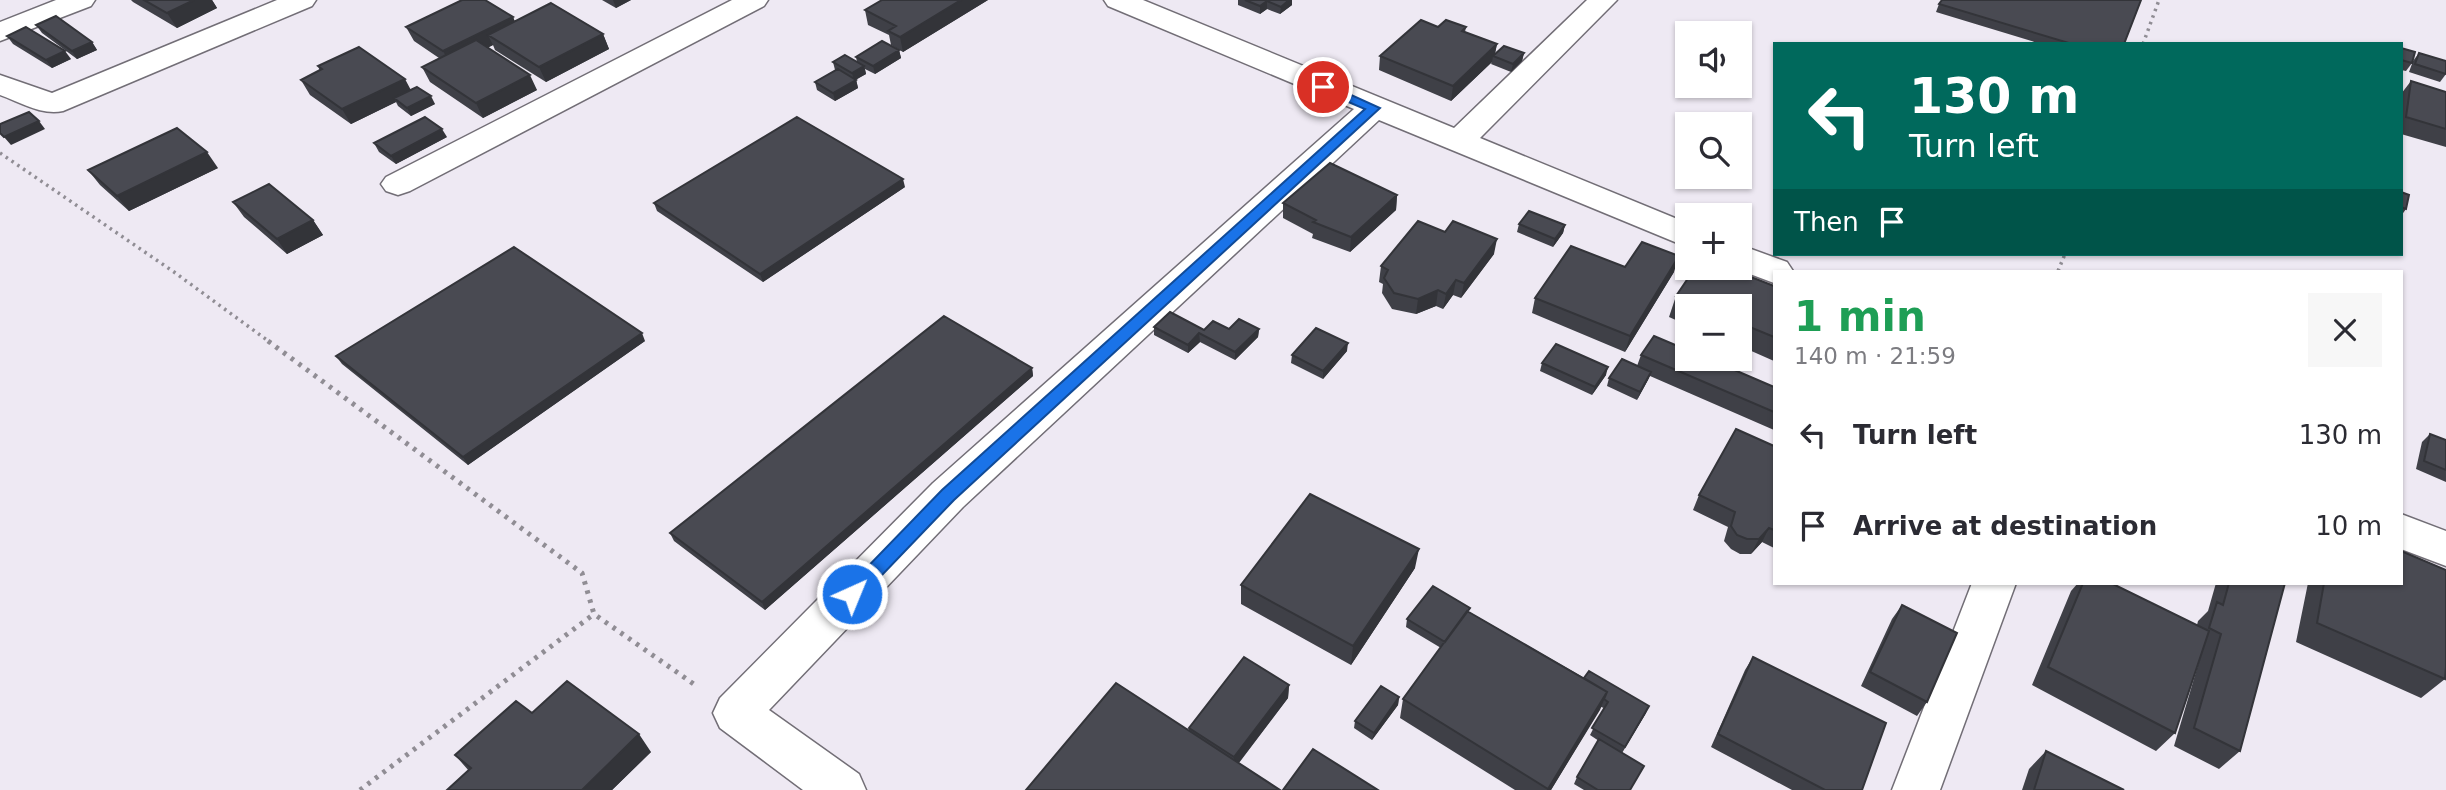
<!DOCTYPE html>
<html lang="en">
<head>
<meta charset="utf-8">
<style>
  body { margin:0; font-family:"DejaVu Sans",sans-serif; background:#f7f7f7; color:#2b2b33; height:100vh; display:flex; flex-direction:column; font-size:26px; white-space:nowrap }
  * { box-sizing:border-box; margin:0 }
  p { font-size:23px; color:#7c7c81 }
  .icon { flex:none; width:38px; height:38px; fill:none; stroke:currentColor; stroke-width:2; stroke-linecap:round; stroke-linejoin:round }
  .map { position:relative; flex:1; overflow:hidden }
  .side { position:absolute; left:1773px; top:270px; width:630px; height:315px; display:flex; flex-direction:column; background:#fff; border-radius:0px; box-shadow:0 2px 5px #0004 }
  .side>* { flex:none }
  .top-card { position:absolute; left:1773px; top:42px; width:630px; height:214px; border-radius:0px; box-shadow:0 2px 5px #0004; background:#00695c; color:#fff; overflow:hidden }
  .buttons { position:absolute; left:1675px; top:21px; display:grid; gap:14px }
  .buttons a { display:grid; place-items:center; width:77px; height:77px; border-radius:0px; background:#fff; box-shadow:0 2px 5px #0004; font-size:35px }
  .pin { position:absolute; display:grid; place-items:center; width:60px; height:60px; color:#fff; margin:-30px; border:4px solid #fff; border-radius:50%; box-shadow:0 2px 7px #0007 }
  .me { position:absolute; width:77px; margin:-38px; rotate:44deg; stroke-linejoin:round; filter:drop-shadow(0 0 5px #0008) }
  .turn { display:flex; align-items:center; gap:24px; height:147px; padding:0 21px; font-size:32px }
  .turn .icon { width:91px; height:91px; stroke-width:2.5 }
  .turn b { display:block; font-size:49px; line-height:60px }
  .then { display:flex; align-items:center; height:66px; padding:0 21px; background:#0003; gap:14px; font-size:26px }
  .round { display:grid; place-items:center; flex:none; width:74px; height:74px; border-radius:0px; background:#f7f7f7 }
  .headline { display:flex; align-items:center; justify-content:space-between; height:119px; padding:0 21px }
  h1 { font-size:42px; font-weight:700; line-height:52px; color:#1e9e55 }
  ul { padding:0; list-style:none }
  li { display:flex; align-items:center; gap:21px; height:91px; padding:0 21px }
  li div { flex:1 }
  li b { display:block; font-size:26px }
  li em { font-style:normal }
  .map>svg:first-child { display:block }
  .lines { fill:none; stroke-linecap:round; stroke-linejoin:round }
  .street-casing { stroke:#726e76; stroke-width:3 }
  .path-far1 { stroke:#908d94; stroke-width:3.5; stroke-dasharray:2.5 4.5; stroke-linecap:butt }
  .path { stroke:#908d94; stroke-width:5; stroke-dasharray:3.5 6; stroke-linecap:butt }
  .street { fill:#fff; fill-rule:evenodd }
  .wall { fill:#3f4047 }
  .shaded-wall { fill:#333439 }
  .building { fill:#494a52; stroke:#333439; stroke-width:2 }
  .route { fill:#1a73e8; stroke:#114b97; stroke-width:2 }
</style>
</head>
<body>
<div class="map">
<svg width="2446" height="790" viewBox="0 0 2446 790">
  <rect width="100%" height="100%" fill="#eee9f3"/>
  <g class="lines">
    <defs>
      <path id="street" d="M56 0H95L91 6 0 41V22Z
        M277 0H316L312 6 63 111C42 116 20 102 0 95V75L52 93Z
        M732 0H768L764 6 410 191 398 195 386 191 381 184 386 177Z
        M1104 0H1143L1454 128 1587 0H1617L1480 138 1687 223V247L1379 120 963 507 769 710 859 774 866 790H803L720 728 713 713 720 698 933 483 1354 109 1108 6Z
        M1740 245 1787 262 1793 271H1774V283L1734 268H1740Z
        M2401 514 2446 531V566L2401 549Z
        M1972 583H2016L1940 790H1892Z"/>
    </defs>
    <!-- street casing -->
    <use href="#street" class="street-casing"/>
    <!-- path-far1 -->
    <path class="path-far1" d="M2143 44 2159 0
      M0 153 174 272 271 343
      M2058 271 2065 254"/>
    <!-- path -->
    <path class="path" d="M268 341 582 573 594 614 698 687
      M360 790 594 614"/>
    <!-- street -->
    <use href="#street" class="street"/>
  </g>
  <!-- wall -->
  <path class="wall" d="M131 0H212L217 8 177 28 133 2Z
    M602 0H631L616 8Z
    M988 0 903 52 891 45 889 35 868 25 865 10Z
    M1238 0H1292V5L1280 14 1267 9 1260 14 1238 5Z
    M1939 4 2124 44H2041L1936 12Z
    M513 17 515 22 603 34 609 49 546 82 495 50 493 45 487 48 537 90 483 118 430 82 422 67 439 58 414 41 406 27Z
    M36 25 92 42 97 50 77 59 42 33Z
    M1438 27H1466L1465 32 1497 44 1495 54 1524 53 1522 61 1511 72 1491 64 1492 62 1451 101 1379 70 1380 56Z
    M7 36 71 59 52 68 13 44Z
    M2401 48 2412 63 2406 71 2401 70Z
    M899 50 901 58 875 74 865 69 866 74 856 79 858 88 835 101 817 90 815 82 835 70 833 62H857L856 57Z
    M2419 53 2446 74 2440 82 2409 72 2413 61Z
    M318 66 411 90 435 104 411 116 398 106 396 102 351 124 310 95 301 80 320 71Z
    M2411 81 2446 92V147L2401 134V94Z
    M447 137 396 164 379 152 374 143Z
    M218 168 129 211 100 185 88 170Z
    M905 187 763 282 657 211 654 203Z
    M2401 192 2406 209 2401 216Z
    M1397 195 1396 210 1350 252 1312 238 1313 234 1283 218V203Z
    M233 202 313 220 323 235 287 254 244 217Z
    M1519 224 1565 225 1563 233 1553 247 1517 232Z
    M1494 254 1461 298 1453 295 1443 309 1436 306 1416 314 1392 309 1382 293 1383 284 1379 282 1381 266Z
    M1674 272 1625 352 1532 313 1535 298Z
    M1774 286V361L1740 346V306H1687V325L1669 317 1676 296Z
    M1154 327 1204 330 1259 329 1258 337 1235 360 1200 342 1188 353 1154 335Z
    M645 341 468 465 342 364 336 356Z
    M1347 351 1323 379 1291 363 1292 355Z
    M1641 355 1774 387V430L1650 376 1637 400 1607 386 1609 378 1637 366Z
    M1542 363 1606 375 1592 395 1540 371Z
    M1032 368 1033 376 765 610 674 541 670 533Z
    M2430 434 2446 440V482L2416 469 2422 442Z
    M1774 446V548L1762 542 1751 554H1740L1731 549 1724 541 1728 527 1693 510 1699 495Z
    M1415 568 1351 665 1241 604V585Z
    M2078 583H2111L2197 625 2198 621 2208 611 2216 583H2285L2240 751 2219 769 2174 746 2201 655 2175 733 2156 751 2032 685 2071 591Z
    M2308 583H2401L2445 679 2421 698 2296 642Z
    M1902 605 1927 702 1917 716 1861 686 1892 619Z
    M1469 612 1646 713 1622 753 1630 790H1584L1574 784 1577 777 1599 741 1590 735 1604 708 1601 707 1551 790H1515L1400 718 1403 699 1441 648 1406 627 1407 619Z
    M1753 657 1862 790H1792L1711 747 1745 670Z
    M1289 685 1288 698 1239 763 1189 731V728Z
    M1399 697 1398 705 1372 740 1354 728 1355 721Z
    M532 713 651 752 612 790H447L469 771 455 755Z
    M2046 751 2124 790H2022L2029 769Z"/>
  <!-- shaded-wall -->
  <path class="shaded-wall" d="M194 0H212L217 8 177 28 167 13Z
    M613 0H631L616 8Z
    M961 0H988L903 52 900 37Z
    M1289 0H1292V5L1280 14 1281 7Z
    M1267 1V9L1260 14V6Z
    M513 17 519 32 488 35 493 45 451 66 443 51Z
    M603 34 609 49 546 82 539 67Z
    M92 42 97 50 77 59 72 51Z
    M1497 44 1494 57 1493 56 1492 62 1451 101 1453 86Z
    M899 50 901 58 875 74 873 66Z
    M65 51 71 59 52 68 46 60Z
    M1524 53 1522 61 1511 72 1513 64Z
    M864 66 866 74 854 81 852 73Z
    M530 75 537 90 483 118 476 103Z
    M405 79 413 94 394 98 396 102 351 124 342 109Z
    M856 80 858 88 835 101 833 93Z
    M431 96 435 104 411 116 407 108Z
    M39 121 45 129 11 145 4 137Z
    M442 129 447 137 396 164 391 156Z
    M207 152 218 168 129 211 117 196Z
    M903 179 905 187 763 282 760 274Z
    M1397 195 1396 210 1350 252 1351 237Z
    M313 220 323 235 287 254 277 239Z
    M1565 225 1563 233 1553 247 1555 239Z
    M1497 239 1494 254 1461 298 1464 283Z
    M1679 256 1674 272 1625 352 1630 336Z
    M1456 280 1453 295 1443 309 1446 294Z
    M1438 290 1436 306 1416 314 1418 299Z
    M1259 329 1258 337 1235 360V352Z
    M642 333 645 341 468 465 463 457Z
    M1199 333 1200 342 1188 353V345Z
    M1348 343 1347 351 1323 379V371Z
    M1608 367 1606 375 1592 395 1595 387Z
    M1032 368 1033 376 765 610 762 602Z
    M1651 372 1648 380 1637 400 1640 392Z
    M1769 528 1762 542 1751 554 1759 539Z
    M1419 549 1415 568 1351 665 1353 646Z
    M1289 685 1288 698 1233 770 1234 757Z
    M1607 692 1600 710 1551 790H1547Z
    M1399 697 1398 705 1372 740 1374 733Z
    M1649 706 1646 713 1621 754 1625 747Z
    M639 734 651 752 612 790H582Z"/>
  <!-- building -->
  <path class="building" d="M144 0H194L167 13Z
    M462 0H485L513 17 443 51 406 27Z
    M882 0H961L900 37 888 31 896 26 865 10Z
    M1245 0H1289L1281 7 1267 1 1260 6Z
    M1942 0H2141L2124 44H2072L1939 4Z
    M551 3 603 34 539 67 488 35Z
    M56 16 92 42 72 51 36 25Z
    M1421 20 1438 27 1446 20 1466 27 1462 31 1497 44 1453 86 1380 56Z
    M26 27 65 51 46 60 7 36Z
    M476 40 530 75 476 103 422 67Z
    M882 41 899 50 873 66 856 57Z
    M1504 46 1524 53 1513 64 1493 56Z
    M359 47 405 79 342 109 301 80 322 69 318 66Z
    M2401 48 2415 52 2412 63 2401 60Z
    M2419 53 2446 61V74L2415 64Z
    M845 55 864 66 852 73 833 62Z
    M838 69 856 80 833 93 815 82Z
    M2411 81 2446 92V129L2406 117Z
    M417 87 431 96 407 108 394 98Z
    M29 112 39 121 4 137 0 133V124Z
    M425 117 442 129 391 156 374 143Z
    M797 117 903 179 760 274 654 203Z
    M177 128 207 152 117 196 88 170Z
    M1330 163 1397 195 1351 237 1313 222 1316 220 1283 203Z
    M269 184 313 220 277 239 233 202Z
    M2401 192 2409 195 2406 209 2401 207Z
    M1529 211 1565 225 1555 239 1519 224Z
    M1418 221 1445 232 1453 221 1497 239 1464 283 1456 280 1446 294 1438 290 1418 299 1394 293 1384 278 1388 270 1381 266Z
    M1642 242 1679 256 1630 336 1535 298 1571 246 1625 267Z
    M514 247 642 333 463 457 336 356Z
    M1695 268H1728L1774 286V337L1740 323V306H1700L1676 296Z
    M1170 312 1204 330 1213 321 1229 329 1239 319 1259 329 1235 352 1199 333 1188 345 1154 327Z
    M944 316 1032 368 762 602 670 533Z
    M1316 328 1348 343 1323 371 1292 355Z
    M1654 336 1687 350V359H1709L1774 387V412L1641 355Z
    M1556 344 1608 367 1595 387 1542 363Z
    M1622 359 1651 372 1640 392 1609 378Z
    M1736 429 1774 446V530L1769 528 1759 539H1747L1737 535 1731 526 1735 512 1699 495Z
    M2430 434 2446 440V470L2424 461Z
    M1310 494 1419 549 1353 646 1241 585Z
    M2401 551 2446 570V667L2445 679 2317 623 2324 583H2401Z
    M2083 583H2111L2209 631 2175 733 2048 667Z
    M2229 583H2285L2240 751 2194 728 2221 634 2209 628 2217 602 2223 605Z
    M1433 586 1470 608 1445 642 1407 619Z
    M1902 605 1957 633 1927 702 1870 672Z
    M1467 611 1607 692 1548 789 1403 699Z
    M1244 657 1289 685 1234 757 1189 728Z
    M1753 657 1886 723 1862 790H1825L1718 734Z
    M1589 671 1649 706 1625 747 1592 728 1608 702 1604 699 1607 692 1584 678Z
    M567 681 639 734 582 790H447L471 768 455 755 516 701 532 713Z
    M1116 683 1280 790H1026Z
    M1381 686 1399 697 1374 733 1355 721Z
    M1599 739 1644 766 1630 790H1598L1577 777Z
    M1313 749 1378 790H1283Z
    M2046 751 2124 790H2034Z"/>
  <!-- route -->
  <path class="route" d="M1318 84H1327L1380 108 954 500 858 600H846L843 594 846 589 942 490 1365 109 1318 89Z"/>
</svg>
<div class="buttons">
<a><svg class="icon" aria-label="sound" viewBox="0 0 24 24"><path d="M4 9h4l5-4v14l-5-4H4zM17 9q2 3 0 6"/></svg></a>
<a><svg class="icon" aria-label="search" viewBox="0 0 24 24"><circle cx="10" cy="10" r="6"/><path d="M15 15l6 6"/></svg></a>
<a>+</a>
<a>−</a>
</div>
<div class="pin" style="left:1323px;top:87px;background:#d93025"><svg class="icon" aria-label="arrive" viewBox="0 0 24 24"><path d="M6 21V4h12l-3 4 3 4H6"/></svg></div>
<svg class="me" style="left:852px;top:594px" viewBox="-20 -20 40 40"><circle r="17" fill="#1a73e8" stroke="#fff" stroke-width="3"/><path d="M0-11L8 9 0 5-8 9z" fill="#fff"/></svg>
<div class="top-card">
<div class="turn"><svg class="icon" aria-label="left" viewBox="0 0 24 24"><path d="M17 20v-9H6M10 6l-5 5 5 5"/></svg><div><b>130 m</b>Turn left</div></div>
<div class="then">Then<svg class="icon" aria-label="arrive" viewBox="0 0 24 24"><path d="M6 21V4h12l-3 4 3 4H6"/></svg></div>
</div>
<section class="side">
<div class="headline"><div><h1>1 min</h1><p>140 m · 21:59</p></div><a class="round"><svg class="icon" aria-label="close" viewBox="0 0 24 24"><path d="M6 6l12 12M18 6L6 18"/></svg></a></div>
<ul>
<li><svg class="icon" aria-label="left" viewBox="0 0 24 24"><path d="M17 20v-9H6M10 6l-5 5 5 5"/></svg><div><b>Turn left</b></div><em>130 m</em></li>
<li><svg class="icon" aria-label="arrive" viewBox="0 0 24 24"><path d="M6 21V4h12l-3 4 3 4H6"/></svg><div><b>Arrive at destination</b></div><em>10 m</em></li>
</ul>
</section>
</div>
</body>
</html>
